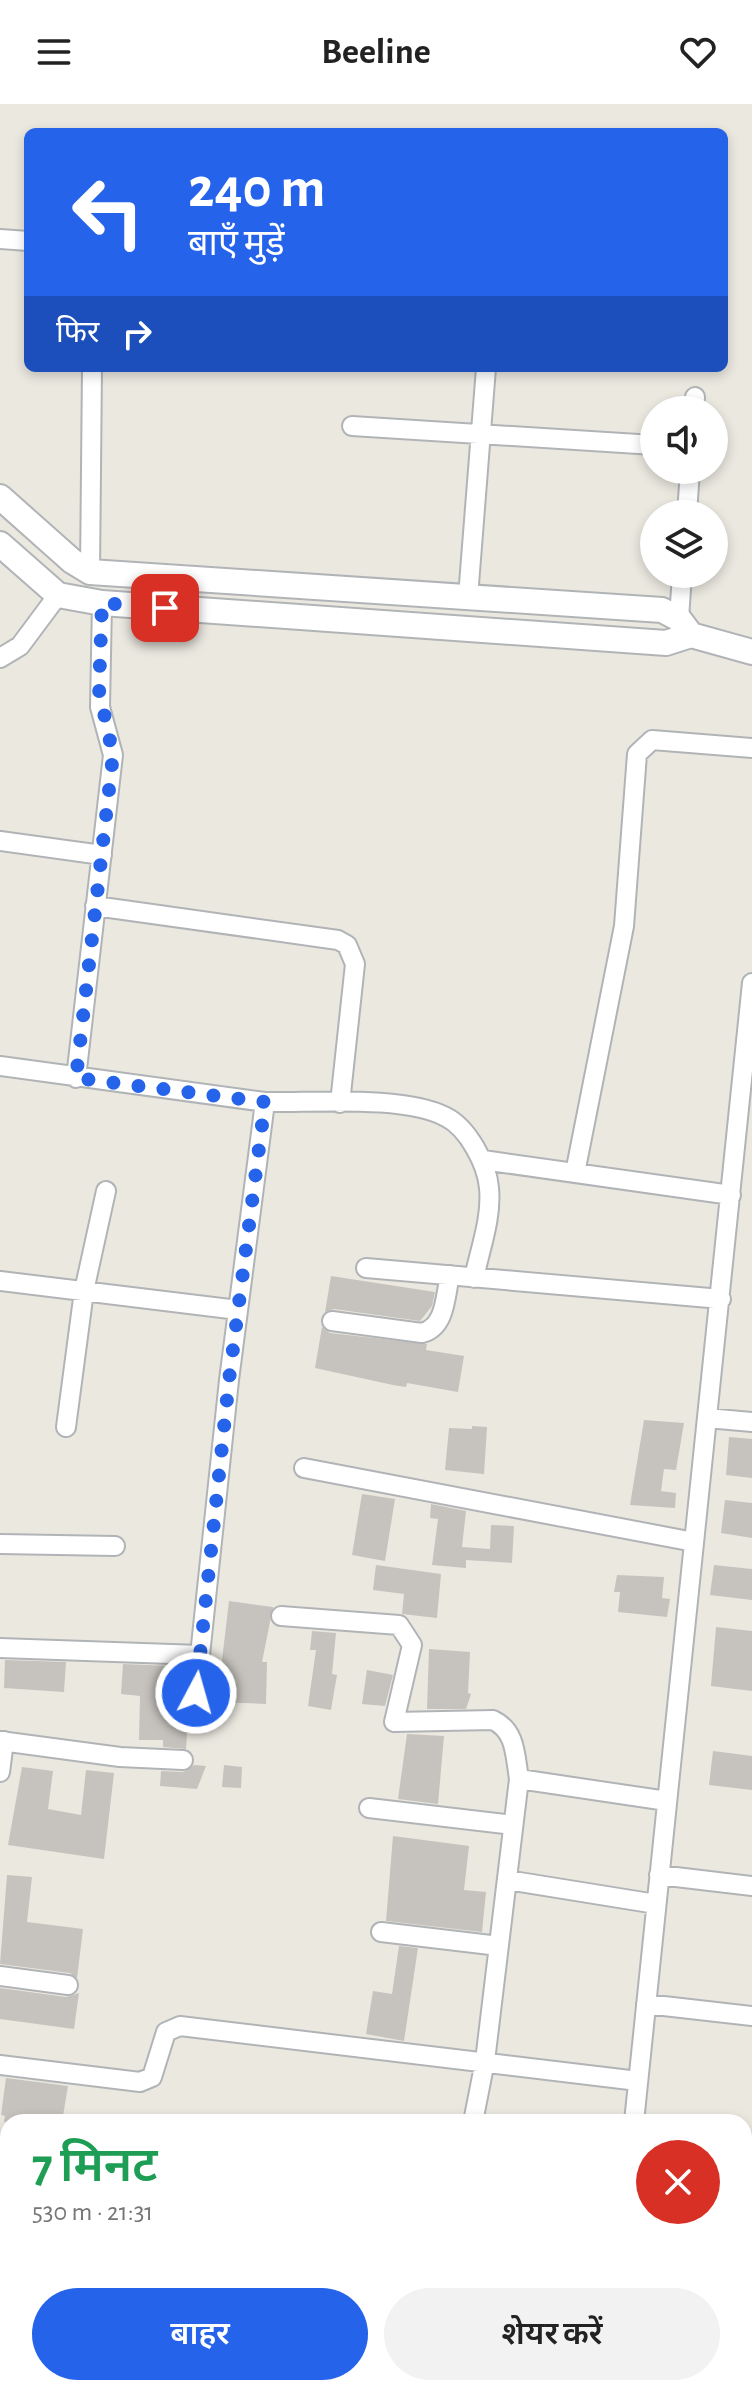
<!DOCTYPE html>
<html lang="hi">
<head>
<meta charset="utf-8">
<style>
  body { margin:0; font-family:"Alegreya Sans","Noto Sans Devanagari",sans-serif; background:#f2f2f2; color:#222; height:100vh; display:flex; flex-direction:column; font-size:30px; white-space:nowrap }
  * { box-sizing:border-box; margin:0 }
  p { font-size:26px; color:#767676 }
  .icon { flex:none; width:44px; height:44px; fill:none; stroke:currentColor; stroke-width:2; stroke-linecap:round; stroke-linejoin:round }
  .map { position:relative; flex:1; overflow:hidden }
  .details { position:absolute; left:0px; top:2010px; width:752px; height:282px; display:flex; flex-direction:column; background:#fff; border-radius:24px 24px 0 0; box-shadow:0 4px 12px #0003 }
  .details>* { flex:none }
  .guide { position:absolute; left:24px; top:24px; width:704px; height:244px; border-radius:12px; box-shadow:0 4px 12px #0003; background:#2563eb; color:#fff; overflow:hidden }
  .buttons { position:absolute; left:640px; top:292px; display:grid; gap:16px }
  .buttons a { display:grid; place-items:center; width:88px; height:88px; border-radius:50%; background:#fff; box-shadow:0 4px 12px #0003; font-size:40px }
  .pin { position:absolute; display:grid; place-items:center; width:68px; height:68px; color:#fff; margin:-34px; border-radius:16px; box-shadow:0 4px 12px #0006 }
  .me { position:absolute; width:88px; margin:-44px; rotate:6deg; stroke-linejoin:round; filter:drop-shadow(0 0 6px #0008) }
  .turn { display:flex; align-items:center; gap:28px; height:168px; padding:0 32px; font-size:36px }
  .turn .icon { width:104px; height:104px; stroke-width:2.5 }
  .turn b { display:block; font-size:56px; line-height:68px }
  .then { display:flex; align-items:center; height:76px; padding:0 32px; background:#0003; gap:16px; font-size:30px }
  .round { display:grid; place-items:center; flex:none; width:84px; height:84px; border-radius:42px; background:#f2f2f2 }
  .headline { display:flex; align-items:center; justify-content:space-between; height:136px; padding:0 32px }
  h1 { font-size:48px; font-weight:600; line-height:60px; color:#1e9e55 }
  .primary-button { display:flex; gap:16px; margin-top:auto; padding:16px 32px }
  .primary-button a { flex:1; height:92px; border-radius:48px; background:#2563eb; color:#fff; font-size:32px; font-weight:600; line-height:92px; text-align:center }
  .primary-button a+a { background:#f2f2f2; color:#222 }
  header { display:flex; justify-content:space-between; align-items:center; height:104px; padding:0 32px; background:#fff; font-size:36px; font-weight:600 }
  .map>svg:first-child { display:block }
  .building { fill:#c6c3be }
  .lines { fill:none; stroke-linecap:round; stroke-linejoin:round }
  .minor-casing { stroke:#b1b4b7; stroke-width:22 }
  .tertiary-casing { stroke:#b1b4b7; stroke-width:28 }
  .minor { stroke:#fff; stroke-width:18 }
  .tertiary { stroke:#fff; stroke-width:24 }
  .route { stroke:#2563eb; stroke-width:14; stroke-dasharray:0 25.2 }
</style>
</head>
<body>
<header><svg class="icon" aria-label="menu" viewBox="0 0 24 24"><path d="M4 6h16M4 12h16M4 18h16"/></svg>Beeline<svg class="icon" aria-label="heart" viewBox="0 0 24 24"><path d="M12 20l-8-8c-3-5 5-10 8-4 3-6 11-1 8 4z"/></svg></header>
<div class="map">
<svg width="752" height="2291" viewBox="0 0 752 2291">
  <rect width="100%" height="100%" fill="#ebe8e0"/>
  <!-- building -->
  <path class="building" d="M331 1172 435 1188 432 1202 420 1217 334 1205 325 1208Z
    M322 1223 330 1229 427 1240 426 1246 464 1252 458 1288 407 1279 406 1283 393 1281 315 1264Z
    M644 1316 684 1319 676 1366 664 1365 661 1387 676 1389 675 1404 630 1401Z
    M472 1322 487 1323 484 1370 445 1366 449 1324 472 1325Z
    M729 1333 752 1335V1374L726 1371Z
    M362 1390 395 1395 385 1457 352 1451Z
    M725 1396 752 1399V1434L721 1429Z
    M431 1400 466 1407 462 1443 490 1445 491 1421 514 1422 512 1459 466 1456V1464L432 1461 438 1415 430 1414Z
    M376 1461 441 1470 437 1514 402 1510 404 1490 373 1486Z
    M714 1461 752 1465V1496L710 1491Z
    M617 1471 664 1473 662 1494 670 1495 667 1513 618 1508 620 1488H614Z
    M229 1497 273 1503 262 1558H267L266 1600 217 1598Z
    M716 1523 752 1527V1587L711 1582Z
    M312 1527 336 1529 332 1570 337 1571 331 1606 308 1602 316 1546H310Z
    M429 1545 470 1548 468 1589 471 1590 466 1605H427Z
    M5 1556 66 1558 64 1588 4 1584Z
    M123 1560 172 1562 169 1596 189 1599 186 1645 163 1643V1636H139L140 1592 121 1590Z
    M367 1566 393 1571 385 1602 362 1600Z
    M407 1630 444 1632 438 1700 398 1695Z
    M713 1647 752 1652V1686L709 1681Z
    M194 1661 206 1662 197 1685 160 1682 161 1667 183 1668Z
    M224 1661 242 1663 241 1684 222 1683Z
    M22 1663 53 1667 48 1705 81 1711 86 1666 114 1669 104 1755 8 1741Z
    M393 1732 469 1742 464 1786 486 1788 482 1828 386 1817Z
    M7 1771 32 1773 27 1818 83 1825 77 1874 70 1869 0 1860Z
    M399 1842 418 1844 404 1937 366 1930 373 1887 392 1890Z
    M0 1884 66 1893 79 1889 74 1925 0 1915Z
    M6 1974 68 1982 62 2018H4L5 2012 1 2011Z"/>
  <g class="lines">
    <defs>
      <path id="minor" d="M0 135 28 137
        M694 306 695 293
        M352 322 654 341
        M687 410 690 366
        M90 468 92 264
        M468 493 486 264
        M679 515 682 470
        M0 554 20 542 58 491
        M0 737 102 751
        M95 802 338 836 347 841 355 860 340 999
        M0 962 265 998
        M76 974 113 651 100 603 102 499
        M483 1056 731 1091
        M575 1069 624 822 637 650 652 636 752 644
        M366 1164 721 1195
        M0 1177 238 1206
        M332 1217 422 1229C446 1223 445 1192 450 1171
        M707 1314 752 1318
        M66 1323 84 1187 106 1087
        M304 1364 694 1438
        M0 1440 115 1442
        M281 1512 399 1521 412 1541 394 1618 493 1616C516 1627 515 1651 519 1675
        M0 1544 200 1551
        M196 1589 229 1276 265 998C313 999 405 991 446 1013 468 1024 487 1060 489 1084 492 1114 480 1145 474 1174
        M0 1637 120 1653 183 1656
        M0 1668 4 1637
        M369 1704 513 1721
        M659 1771 752 1782
        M507 1776 656 1800
        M381 1828 499 1842
        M0 1872 68 1881
        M646 1900 752 1912
        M0 1961 140 1978 152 1973 166 1928 180 1922 638 1977
        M473 2018 485 1957 519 1675 667 1697
        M634 2018 752 879
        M744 2063 752 2064
        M0 2195 8 2196
        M744 2202 752 2203
        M442 2291 443 2284
        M606 2291V2284"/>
      <path id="tertiary" d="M0 393 72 457 90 468 662 506 679 515 691 531
        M0 440 58 491 102 499 666 539 691 531 752 548"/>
    </defs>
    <!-- minor casing -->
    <use href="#minor" class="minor-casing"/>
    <!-- tertiary casing -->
    <use href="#tertiary" class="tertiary-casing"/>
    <!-- minor -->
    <use href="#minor" class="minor"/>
    <!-- tertiary -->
    <use href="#tertiary" class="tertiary"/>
  </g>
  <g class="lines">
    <!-- route -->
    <path class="route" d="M165 504 102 499 99 586 113 651 76 974 265 998 229 1276 196 1589"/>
  </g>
</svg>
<div class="buttons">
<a><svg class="icon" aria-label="sound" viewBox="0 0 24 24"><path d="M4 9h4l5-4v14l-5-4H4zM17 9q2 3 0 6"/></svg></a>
<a><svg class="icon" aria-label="layers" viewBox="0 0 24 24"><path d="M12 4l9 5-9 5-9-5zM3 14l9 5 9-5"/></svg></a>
</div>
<div class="pin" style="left:165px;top:504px;background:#d93025"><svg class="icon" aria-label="arrive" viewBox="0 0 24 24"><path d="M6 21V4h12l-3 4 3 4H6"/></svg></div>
<svg class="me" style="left:196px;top:1589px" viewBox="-20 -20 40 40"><circle r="17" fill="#2563eb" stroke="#fff" stroke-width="3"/><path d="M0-11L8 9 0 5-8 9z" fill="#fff"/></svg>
<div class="guide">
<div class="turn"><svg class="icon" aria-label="left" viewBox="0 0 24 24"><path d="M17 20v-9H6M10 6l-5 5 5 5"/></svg><div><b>240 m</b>बाएँ मुड़ें</div></div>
<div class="then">फिर<svg class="icon" aria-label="right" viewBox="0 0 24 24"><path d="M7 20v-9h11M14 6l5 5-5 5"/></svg></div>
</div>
<section class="details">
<div class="headline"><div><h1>7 मिनट</h1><p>530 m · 21:31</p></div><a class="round" style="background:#d93025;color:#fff"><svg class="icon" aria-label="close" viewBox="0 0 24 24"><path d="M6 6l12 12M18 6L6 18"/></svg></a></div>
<div class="primary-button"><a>बाहर</a><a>शेयर करें</a></div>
</section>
</div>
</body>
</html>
